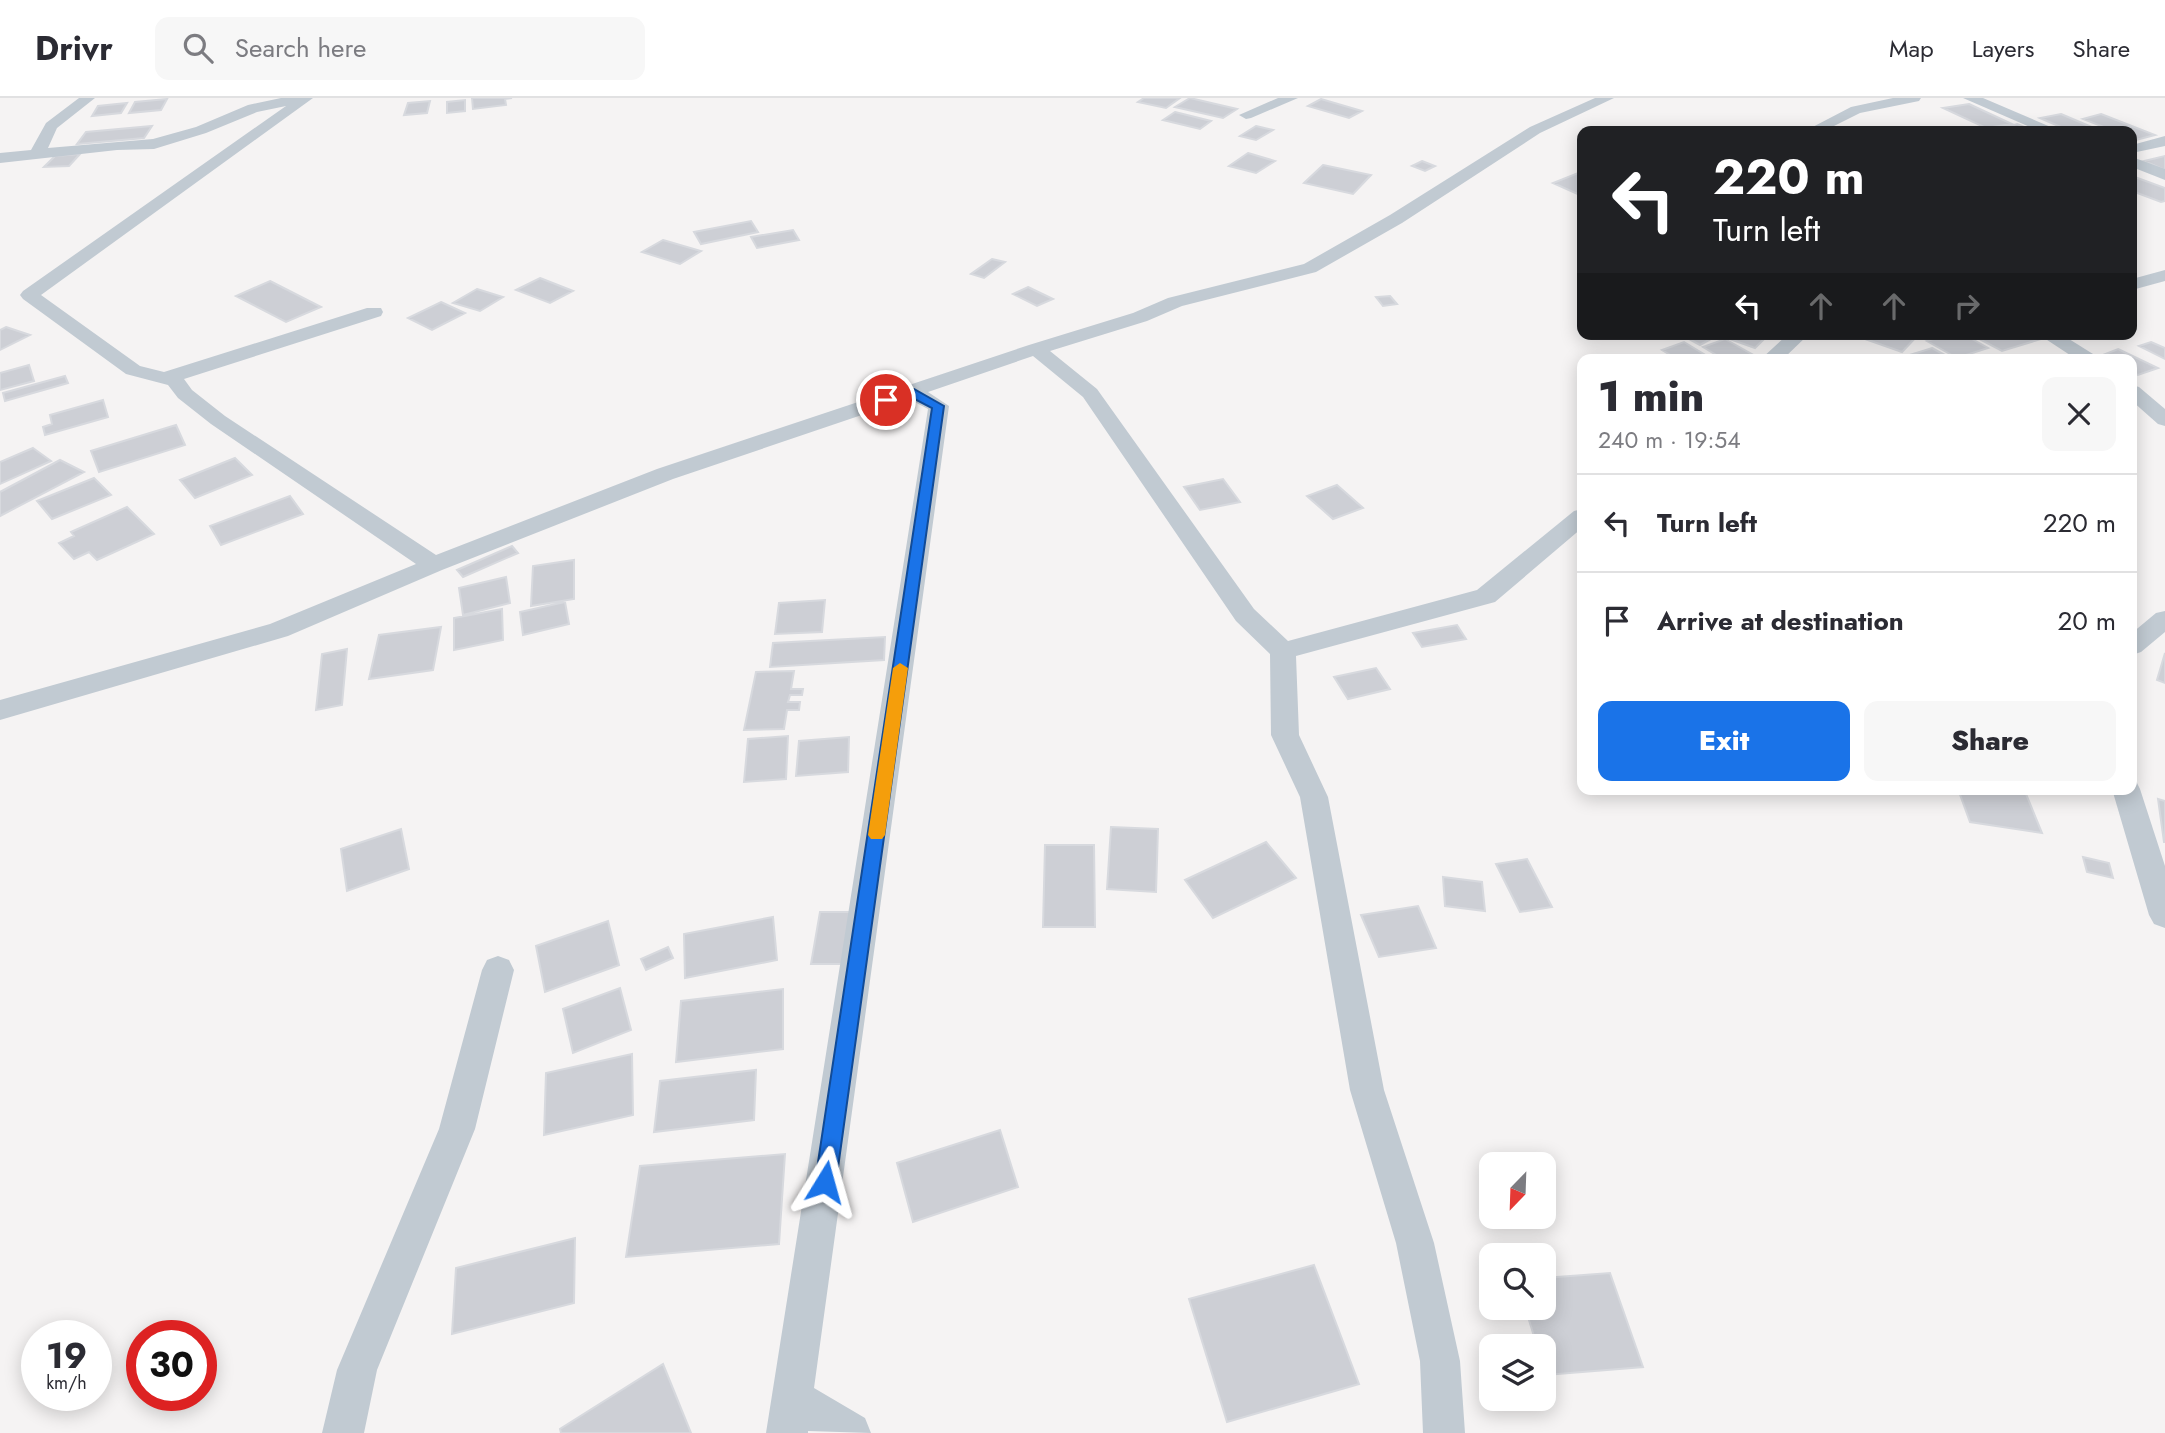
<!DOCTYPE html>
<html lang="en">
<head>
<meta charset="utf-8">
<style>
  body { margin:0; font-family:Jost,sans-serif; background:#f7f7f7; color:#2b2b33; height:100vh; display:flex; flex-direction:column; font-size:26px; white-space:nowrap }
  * { box-sizing:border-box; margin:0 }
  p { font-size:23px; color:#7c7c81 }
  .icon { flex:none; width:38px; height:38px; fill:none; stroke:currentColor; stroke-width:2; stroke-linecap:round; stroke-linejoin:round }
  .map { position:relative; flex:1; overflow:hidden }
  .sheet { position:absolute; left:1577px; top:256px; width:560px; height:441px; display:flex; flex-direction:column; background:#fff; border-radius:14px; box-shadow:0 4px 18px #0003 }
  .sheet>* { flex:none }
  .banner { position:absolute; left:1577px; top:28px; width:560px; height:214px; border-radius:14px; box-shadow:0 4px 18px #0003; background:#202124; color:#fff; overflow:hidden }
  .needle { width:46px; rotate:203deg }
  .buttons { position:absolute; left:1479px; top:1054px; display:grid; gap:14px }
  .buttons a { display:grid; place-items:center; width:77px; height:77px; border-radius:14px; background:#fff; box-shadow:0 4px 18px #0003; font-size:35px }
  .speed { position:absolute; left:21px; top:1222px; display:flex; gap:14px; font-size:35px; font-weight:700; text-align:center }
  .speed>* { display:grid; place-content:center; width:91px; height:91px; border-radius:50%; background:#fff; box-shadow:0 4px 18px #0003; line-height:1 }
  .speed small { font-size:18px; font-weight:400 }
  .speed .limit { border:10px solid #d22; background:#fff; color:#111 }
  .pin { position:absolute; display:grid; place-items:center; width:60px; height:60px; color:#fff; margin:-30px; border:4px solid #fff; border-radius:50%; box-shadow:0 2px 7px #0007 }
  .me { position:absolute; width:77px; margin:-38px; rotate:8deg; stroke-linejoin:round; filter:drop-shadow(0 0 5px #0008) }
  .turn { display:flex; align-items:center; gap:24px; height:147px; padding:0 21px; font-size:32px }
  .turn .icon { width:91px; height:91px; stroke-width:2.5 }
  .turn b { display:block; font-size:49px; line-height:60px }
  .lanes { display:flex; align-items:center; height:66px; padding:0 21px; background:#0003; justify-content:center; gap:35px; direction:ltr }
  .lanes .off { opacity:.35 }
  .round { display:grid; place-items:center; flex:none; width:74px; height:74px; border-radius:14px; background:#f7f7f7 }
  .headline { display:flex; align-items:center; justify-content:space-between; height:119px; padding:0 21px }
  h1 { font-size:42px; font-weight:800; line-height:52px }
  .primary-button { display:flex; gap:14px; margin-top:auto; padding:14px 21px }
  .primary-button a { flex:1; height:80px; border-radius:14px; background:#1a73e8; color:#fff; font-size:28px; font-weight:800; line-height:80px; text-align:center }
  .primary-button a+a { background:#f7f7f7; color:#2b2b33 }
  ul { padding:0; list-style:none }
  li { display:flex; align-items:center; gap:21px; height:98px; padding:0 21px; border-top:2px solid #e1e1e2 }
  li div { flex:1 }
  li b { display:block; font-size:26px }
  li em { font-style:normal }
  header { display:flex; align-items:center; gap:42px; box-sizing:border-box; height:98px; padding:0 35px; background:#fff; border-bottom:2px solid #e1e1e2 }
  header strong { font-size:33px }
  nav { display:flex; gap:38px; margin-inline-start:auto; font-size:24px }
  .search { width:490px; height:63px; background:#f7f7f7; display:flex; align-items:center; gap:18px; box-sizing:border-box; padding:0 24px; border-radius:14px; color:#7c7c81; font-size:26px }
  .map>svg:first-child { display:block }
  .building { fill:#cdcfd5; stroke:#d7d9de; stroke-width:2 }
  .lines { fill:none; stroke-linecap:round; stroke-linejoin:round }
  .minor { fill:#c1cad2; fill-rule:evenodd }
  .route { fill:#1a73e8; stroke:#114b97; stroke-width:2 }
  .slow { fill:#f59e0b }
</style>
</head>
<body>
<header>
<strong>Drivr</strong>
<div class="search"><svg class="icon" aria-label="search" viewBox="0 0 24 24"><circle cx="10" cy="10" r="6"/><path d="M15 15l6 6"/></svg>Search here</div>
<nav><a>Map</a><a>Layers</a><a>Share</a></nav>
</header>
<div class="map">
<svg width="2165" height="1335" viewBox="0 0 2165 1335">
  <rect width="100%" height="100%" fill="#f5f3f3"/>
  <!-- building -->
  <path class="building" d="M472 0H512L505 1 506 7 473 11Z
    M1144 0H1180L1166 10 1138 4Z
    M1190 0 1237 11 1223 20 1175 9Z
    M167 1 161 12 129 15 135 4Z
    M1321 1 1362 13 1349 20 1308 8Z
    M465 2V13L447 15V4Z
    M430 3 427 15 404 17 408 5Z
    M127 5 121 15 92 18 98 8Z
    M1969 6 2012 26 1986 30 1943 10Z
    M1175 14 1211 23 1200 31 1163 22Z
    M2061 16 2101 33H2070L2040 20Z
    M2101 16 2155 37 2136 42 2132 40V33H2114L2083 21Z
    M2017 26 2034 33H1994Z
    M152 28 144 40 77 46 86 34Z
    M1256 28 1273 32 1256 42 1240 38Z
    M1248 55 1275 63 1256 75 1229 68Z
    M80 56 69 68 44 69 55 58Z
    M2165 58V72L2144 63Z
    M1422 63 1435 68 1425 73 1412 68Z
    M1323 67 1371 77 1353 96 1304 85Z
    M1578 75 1582 77V98L1553 85Z
    M2132 78 2165 90V103L2161 104 2132 93Z
    M751 123 758 134 701 146 694 134Z
    M793 132 799 142 757 150 751 139Z
    M663 142 701 153 680 166 642 154Z
    M992 161 1005 164 984 180 971 176Z
    M540 180 573 193 550 205 516 192Z
    M270 183 321 209 286 224 236 198Z
    M1028 189 1053 201 1037 208 1013 196Z
    M477 191 503 199 480 213 453 205Z
    M1390 198 1397 206 1383 208 1376 199Z
    M441 204 465 215 432 232 408 220Z
    M6 229 30 237 0 252V232Z
    M1680 236H1701L1711 241 1700 247Z
    M1716 236H1762L1767 238 1755 250Z
    M1851 236H1919L1902 254Z
    M1949 236H1963L1988 250 1957 260 1927 243Z
    M1970 236H2032L2041 241 2002 253Z
    M1725 241 1757 259 1723 261 1703 249Z
    M1684 244 1712 261H1677L1662 252Z
    M2151 244 2165 250V261L2139 248Z
    M1932 250 1952 261 1900 260Z
    M2118 251 2158 270 2138 277 2132 273V261H2106L2100 258Z
    M29 267 34 283 0 292V275Z
    M65 278 68 285 5 303 3 295Z
    M103 302 108 319 45 337 43 329 52 326 50 317Z
    M176 327 185 347 99 374 91 353Z
    M33 350 51 363 0 386V364Z
    M235 360 252 377 195 400 180 382Z
    M60 362 84 374 0 418V394Z
    M94 380 111 397 52 421 37 403Z
    M1223 381 1240 404 1200 412 1184 389Z
    M1337 387 1363 410 1333 421 1307 398Z
    M290 398 303 416 221 447 210 428Z
    M127 409 154 436 97 462 89 454 74 461 59 445 74 438 71 434Z
    M512 448 518 455 463 479 457 472Z
    M574 462V501L531 508 533 468Z
    M506 479 510 505 463 517 459 490Z
    M825 502 822 534 775 536 779 505Z
    M565 504 569 526 523 537 520 514Z
    M502 511 503 542 454 552V520Z
    M1457 527 1466 541 1422 549 1413 535Z
    M441 529 433 572 369 581 379 537Z
    M885 539 884 562 770 569 773 545Z
    M347 551 342 607 316 612 322 556Z
    M2165 555V585L2157 582Z
    M1376 570 1390 591 1348 601 1334 579Z
    M794 573 791 591H803L802 597H790L788 604H800L799 612H787L784 631 744 632 756 574Z
    M788 638 786 681 744 684 748 641Z
    M849 639 848 674 796 678 799 643Z
    M1958 691H2024L2042 735 1970 724Z
    M2158 701 2165 703V744H2164Z
    M1111 729 1158 731 1156 794 1107 791Z
    M401 731 409 771 347 793 341 751Z
    M1266 744 1296 780 1213 820 1185 782Z
    M1045 747H1094L1095 829H1043Z
    M2083 759 2109 765 2113 780 2087 774Z
    M1527 761 1552 809 1520 814 1496 766Z
    M1443 779 1482 784 1485 813 1445 808Z
    M1418 808 1436 850 1379 859 1361 817Z
    M820 814H853L845 866H811Z
    M773 819 777 862 685 880 684 836Z
    M608 823 619 867 545 894 536 848Z
    M668 849 673 860 646 872 641 861Z
    M620 890 631 932 573 955 563 911Z
    M783 891V951L676 964 681 903Z
    M632 956 633 1017 544 1037 546 975Z
    M756 972 754 1022 654 1034 660 983Z
    M1000 1032 1018 1089 913 1124 897 1065Z
    M785 1056 779 1146 626 1159 640 1068Z
    M575 1140 574 1205 452 1236 456 1170Z
    M1314 1167 1359 1286 1227 1324 1189 1201Z
    M1610 1175 1643 1269 1546 1277 1544 1248H1537L1525 1209H1544V1180Z
    M663 1266 691 1335H561L560 1331Z"/>
  <g class="lines">
    <!-- minor -->
    <path class="minor" d="M79 0H95L57 30 48 50 153 41 196 29 248 7 281 0H313L41 197 140 268 164 274 367 210H381L383 214 381 218 184 281 192 292 225 318 436 457 657 371 1029 247 1133 215 1168 200 1304 166 1390 117 1530 29 1595 0H1614L1540 35 1402 125 1316 174 1182 208 1147 223 1050 253 1097 291 1254 511 1288 543 1477 492 1574 413 1582 411V430L1495 504 1296 558 1299 637 1328 699 1384 992 1434 1145 1460 1263 1465 1335H1423L1420 1263 1396 1145 1350 992 1300 699 1271 637 1270 556 1236 523 1083 299 1033 258 928 294 949 308 814 1290 865 1320 871 1335 808 1333V1335H766L928 311 909 301 673 381 442 472 288 538 0 622V602L270 526 416 466 211 326 178 300 168 287 126 276 23 201 20 197 23 193 286 8 257 14 206 35 154 51 117 52 0 65V55L31 52 46 25Z
      M1278 0H1298L1251 20 1246 21 1239 17Z
      M1893 0H1921L1919 3 1860 15 1824 33H1805L1851 9Z
      M1963 0H1983L2060 33H2039Z
      M2165 38V48L2132 55V47Z
      M2132 59 2165 71V82L2132 69Z
      M2165 172V183L2132 192V181Z
      M1788 236H1809L1783 261H1761Z
      M2038 236H2061L2101 261H2076Z
      M2132 287 2139 289 2165 311V328L2158 326 2132 303Z
      M2165 513V534L2141 554 2132 557V535L2156 515Z
      M2132 682 2136 683 2140 691 2165 768V830L2154 826 2149 817 2112 691H2132Z
      M498 858 509 862 514 872 475 1031 377 1272 364 1335H322L337 1272 439 1031 482 872 487 862Z"/>
  </g>
  <!-- route -->
  <path class="route" d="M906 291H914L944 308 836 1084 832 1091 825 1094 818 1091 815 1084 932 310 909 298 886 305 880 302Z"/>
  <!-- slow -->
  <path class="slow" d="M900 565 908 570 885 737 882 741H871L868 737 893 570Z"/>
</svg>
<div class="buttons">
<a><svg class="needle" viewBox="-14 -14 28 28"><path d="M0-13l5 13h-10z" fill="#e53935"/><path d="M0 13l5-13h-10z" fill="#7c7c81"/></svg></a>
<a><svg class="icon" aria-label="search" viewBox="0 0 24 24"><circle cx="10" cy="10" r="6"/><path d="M15 15l6 6"/></svg></a>
<a><svg class="icon" aria-label="layers" viewBox="0 0 24 24"><path d="M12 4l9 5-9 5-9-5zM3 14l9 5 9-5"/></svg></a>
</div>
<div class="speed"><div>19<small>km/h</small></div><div class="limit">30</div></div>
<div class="pin" style="left:886px;top:302px;background:#d93025"><svg class="icon" aria-label="arrive" viewBox="0 0 24 24"><path d="M6 21V4h12l-3 4 3 4H6"/></svg></div>
<svg class="me" style="left:825px;top:1084px" viewBox="-20 -20 40 40"><path d="M0-17L14 15 0 8-14 15z" fill="#1a73e8" stroke="#fff" stroke-width="4"/></svg>
<div class="banner">
<div class="turn"><svg class="icon" aria-label="left" viewBox="0 0 24 24"><path d="M17 20v-9H6M10 6l-5 5 5 5"/></svg><div><b>220 m</b>Turn left</div></div>
<div class="lanes"><svg class="icon" aria-label="left" viewBox="0 0 24 24"><path d="M17 20v-9H6M10 6l-5 5 5 5"/></svg><svg class="icon off" aria-label="ahead" viewBox="0 0 24 24"><path d="M12 20V5M6 11l6-6 6 6"/></svg><svg class="icon off" aria-label="ahead" viewBox="0 0 24 24"><path d="M12 20V5M6 11l6-6 6 6"/></svg><svg class="icon off" aria-label="right" viewBox="0 0 24 24"><path d="M7 20v-9h11M14 6l5 5-5 5"/></svg></div>
</div>
<section class="sheet">
<div class="headline"><div><h1>1 min</h1><p>240 m · 19:54</p></div><a class="round"><svg class="icon" aria-label="close" viewBox="0 0 24 24"><path d="M6 6l12 12M18 6L6 18"/></svg></a></div>
<ul>
<li><svg class="icon" aria-label="left" viewBox="0 0 24 24"><path d="M17 20v-9H6M10 6l-5 5 5 5"/></svg><div><b>Turn left</b></div><em>220 m</em></li>
<li><svg class="icon" aria-label="arrive" viewBox="0 0 24 24"><path d="M6 21V4h12l-3 4 3 4H6"/></svg><div><b>Arrive at destination</b></div><em>20 m</em></li>
</ul>
<div class="primary-button"><a>Exit</a><a>Share</a></div>
</section>
</div>
</body>
</html>
